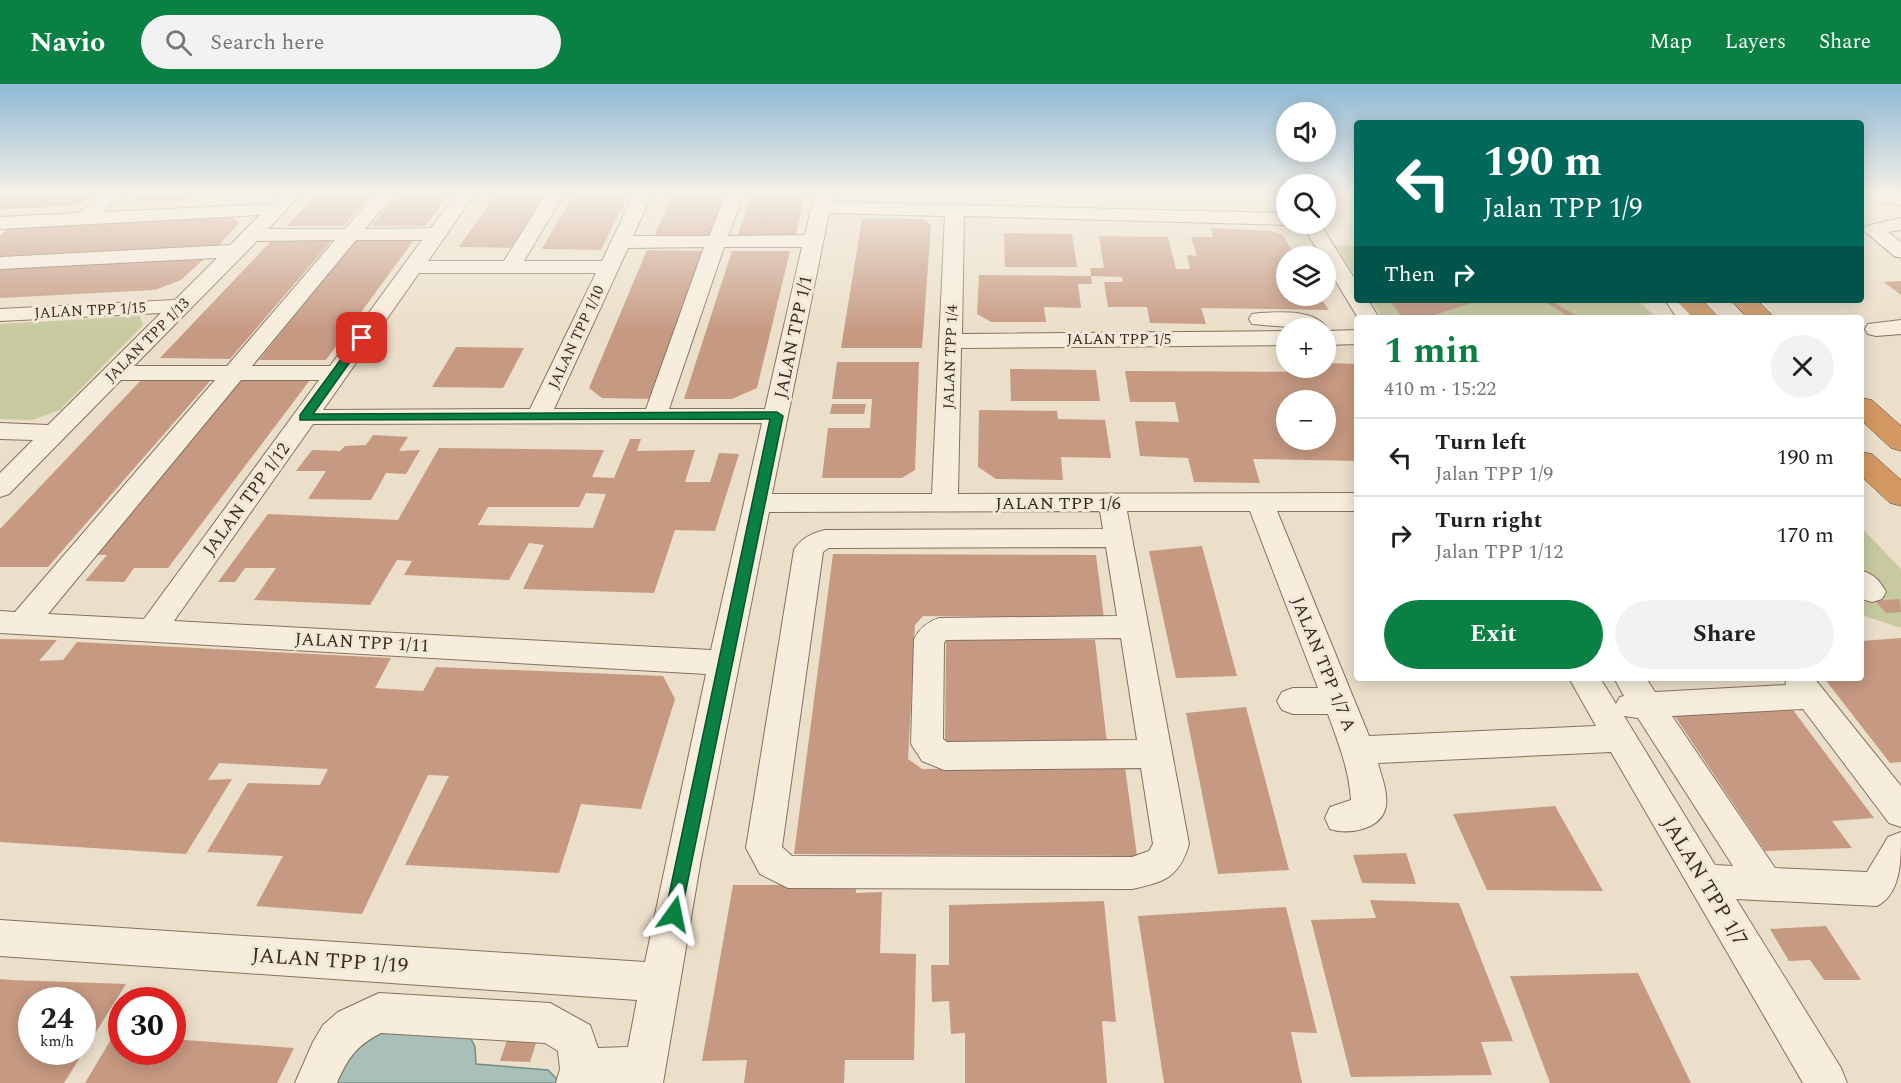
<!DOCTYPE html>
<html lang="en">
<head>
<meta charset="utf-8">
<style>
  body { margin:0; font-family:Spectral,serif; background:#f2f2f2; color:#202124; height:100vh; display:flex; flex-direction:column; font-size:22px; white-space:nowrap }
  * { box-sizing:border-box; margin:0 }
  p { font-size:20px; color:#757577 }
  .icon { flex:none; width:33px; height:33px; fill:none; stroke:currentColor; stroke-width:2; stroke-linecap:round; stroke-linejoin:round }
  .map { position:relative; flex:1; overflow:hidden }
  .side { position:absolute; left:1354px; top:231px; width:510px; height:366px; display:flex; flex-direction:column; background:#fff; border-radius:6px; box-shadow:0 3px 15px #0003 }
  .side>* { flex:none }
  .banner { position:absolute; left:1354px; top:36px; width:510px; height:183px; border-radius:6px; box-shadow:0 3px 15px #0003; background:#00695c; color:#fff; overflow:hidden }
  .fabs { position:absolute; left:1276px; top:18px; display:grid; gap:12px }
  .fabs a { display:grid; place-items:center; width:60px; height:60px; border-radius:50%; background:#fff; box-shadow:0 3px 15px #0003; font-size:30px }
  .speed { position:absolute; left:18px; top:903px; display:flex; gap:12px; font-size:30px; font-weight:700; text-align:center }
  .speed>* { display:grid; place-content:center; width:78px; height:78px; border-radius:50%; background:#fff; box-shadow:0 3px 15px #0003; line-height:1 }
  .speed small { font-size:15px; font-weight:400 }
  .speed .limit { border:9px solid #d22; background:#fff; color:#111 }
  .pin { position:absolute; display:grid; place-items:center; width:51px; height:51px; color:#fff; margin:-26px; border-radius:12px; box-shadow:0 3px 9px #0006 }
  .me { position:absolute; width:66px; margin:-33px; rotate:12deg; stroke-linejoin:round; filter:drop-shadow(0 0 4px #0008) }
  .turn { display:flex; align-items:center; gap:21px; height:126px; padding:0 30px; font-size:27px }
  .turn .icon { width:78px; height:78px; stroke-width:2.5 }
  .turn b { display:block; font-size:42px; line-height:51px }
  .then { display:flex; align-items:center; height:57px; padding:0 30px; background:#0003; gap:12px; font-size:22px }
  .round { display:grid; place-items:center; flex:none; width:63px; height:63px; border-radius:32px; background:#f2f2f2 }
  .headline { display:flex; align-items:center; justify-content:space-between; height:102px; padding:0 30px }
  h1 { font-size:36px; font-weight:700; line-height:45px; color:#0b8043 }
  .action { display:flex; gap:12px; margin-top:auto; padding:12px 30px }
  .action a { flex:1; height:69px; border-radius:36px; background:#0b8043; color:#fff; font-size:24px; font-weight:700; line-height:69px; text-align:center }
  .action a+a { background:#f2f2f2; color:#202124 }
  ul { padding:0; list-style:none }
  li { display:flex; align-items:center; gap:18px; height:78px; padding:0 30px; border-top:2px solid #e0e0e0 }
  li div { flex:1 }
  li b { display:block; font-size:22px }
  li em { font-style:normal }
  header { display:flex; align-items:center; gap:36px; box-sizing:border-box; height:84px; padding:0 30px; background:#0b8043; color:#fff }
  header strong { font-size:28px }
  nav { display:flex; gap:33px; margin-inline-start:auto; font-size:21px }
  .search { width:420px; height:54px; background:#f2f2f2; display:flex; align-items:center; gap:15px; box-sizing:border-box; padding:0 21px; border-radius:33px; color:#757577; font-size:22px }
  .map>svg:first-child { display:block }
  .green { fill:#c7c99e }
  .water { fill:#a9c0b8; stroke:#708e84; stroke-width:1.5 }
  .building { fill:#c69982; fill-rule:evenodd }
  .lines { fill:none; stroke-linecap:round; stroke-linejoin:round }
  .minor-casing { stroke:#86715f; stroke-width:2 }
  .highway-casing { stroke:#554033; stroke-width:1 }
  .minor { fill:#f7eddc; fill-rule:evenodd }
  .highway { fill:#d39862; fill-rule:evenodd }
  .route { fill:#0b8043; stroke:#07532c; stroke-width:1.5 }
  .labels { text-anchor:middle; stroke-width:6; stroke-linejoin:round; paint-order:stroke }
  .far-street-label { font-size:15px; fill:#382b21; stroke:#f3e9d8 }
  .street-label { font-size:18px; fill:#382b21; stroke:#f3e9d8 }
  .near-street-label { font-size:21px; fill:#382b21; stroke:#f3e9d8 }
</style>
</head>
<body>
<header>
<strong>Navio</strong>
<div class="search"><svg class="icon" aria-label="search" viewBox="0 0 24 24"><circle cx="10" cy="10" r="6"/><path d="M15 15l6 6"/></svg>Search here</div>
<nav><a>Map</a><a>Layers</a><a>Share</a></nav>
</header>
<div class="map">
<svg width="1901" height="999" viewBox="0 0 1901 999">
  <rect width="100%" height="100%" fill="#ebdfc9"/>
  <!-- green -->
  <path class="green" d="M1336 161 1357 162V195Z
    M1370 216H1638L1656 234H1382Z
    M140 232 143 241 60 326 32 336 0 335V240Z
    M1862 444 1901 485V544L1862 531Z"/>
  <!-- water -->
  <path class="water" d="M364 947 469 951 475 963 476 980 548 986 556 994 557 999H324Z"/>
  <!-- building -->
  <path class="building" d="M0 108H100L94 114 71 122 0 125Z
    M141 108H197L188 116 135 118 136 112Z
    M319 108H373L344 142H287Z
    M399 108H451L425 142H371Z
    M497 108H554L520 164 459 163Z
    M575 108H630L601 166 542 165Z
    M673 108H726L712 153H654Z
    M752 108H806L795 154H737Z
    M233 133 239 139 219 161 0 172V152L7 145Z
    M862 135H923L931 141 922 264H841Z
    M1211 144 1271 147 1283 151 1295 172H1287V212H1319L1329 226 1201 224 1206 240 1150 239 1147 223H1108L1104 198H1123L1122 193 1091 192 1090 184H1104L1099 152 1168 153 1176 185H1190L1187 171 1197 172 1191 153H1213Z
    M1004 149 1072 150 1077 183H1005Z
    M273 155H333L230 275 160 274Z
    M356 156H414L326 276H259Z
    M647 166 706 167 654 315 602 314 589 304Z
    M732 167H790L757 304 732 315H684Z
    M204 175 181 196 155 206 0 214V185Z
    M979 191 1091 192 1092 200H1078L1081 224 1044 223 1046 238H991L977 230Z
    M1901 197V211L1884 198Z
    M1389 216H1481L1425 234H1403Z
    M1542 216H1549L1581 234H1571Z
    M456 263 524 264 503 304 432 303Z
    M837 278H919L915 386 902 394H822L828 344H870L872 315H832Z
    M1326 279 1358 280V377L1253 375 1260 399 1194 398 1188 374 1140 372 1135 337 1179 338 1175 318H1130L1125 287 1325 288ZM1287 316H1326V356H1287Z
    M1010 285 1096 286 1100 317H1011Z
    M143 294 212 295 48 483H0V445Z
    M241 295 310 296 168 484H134L124 498 85 497 107 471H95Z
    M832 320H866L864 330H830Z
    M979 326 1057 327 1058 335 1105 336 1111 374 1061 373 1063 396 996 395 978 383Z
    M373 351 408 353 399 367 420 366 406 390 386 389 371 416 308 415 326 387H296L312 366 340 367 345 362 366 361Z
    M630 355H641L637 367 695 366 685 398H710L719 369 739 370 715 447 675 446 654 509 523 505 544 461 529 459 509 496 404 491 412 477 397 476 370 521 254 516 276 484H245L235 498H218L268 430 398 436 439 364 604 366 592 393 614 394ZM586 409 606 410 593 444 478 441 488 423H579Z
    M1202 462 1237 592 1176 594 1149 467Z
    M833 470 1096 471 1104 534 923 532 915 541 908 675 922 685 1125 683 1137 772 794 770Z
    M1900 515 1901 528 1886 529 1875 517Z
    M1901 554V678L1890 679 1824 594H1862V557Z
    M0 555 57 556 39 577 63 576 77 558 391 574 375 604 423 607 436 583 663 592 675 615 641 725 581 720 559 789 405 781 449 692 428 691 362 830 256 822 283 772 207 768 248 699 320 701 328 685 219 679 208 696 232 695 186 770 0 758Z
    M946 555 1095 556 1107 659H945Z
    M1246 623 1289 786 1218 790 1186 629Z
    M1793 626 1874 734 1832 737 1852 764 1765 767 1672 628Z
    M1555 722 1603 807 1487 806 1453 730Z
    M1406 769 1416 800 1362 799 1353 771Z
    M733 801H856V809L882 808 880 869 916 870 914 976H845L844 999H744L747 976 702 977Z
    M1370 816 1459 819 1513 957 1481 958 1492 991 1351 993 1311 836 1376 834Z
    M1104 817 1116 938 1102 937 1107 999H965V949L951 950 949 917 932 918 931 881H949V821Z
    M1286 823 1317 949 1291 948 1302 999H1164L1138 832Z
    M1826 842 1861 896H1824L1810 876 1789 877 1770 845Z
    M1638 889 1691 999H1550L1510 892Z
    M0 895 11 896 126 900 64 999H0ZM32 916H82V968H32Z
    M113 952 122 953V968H172V955L294 964 277 999H85Z
    M508 953 537 956 530 978 500 977Z"/>
  <g class="lines">
    <defs>
      <path id="minor" d="M105 108H125L103 128 272 120 284 108H303L268 145H345L376 108H395L365 145 431 144 458 108H476L428 177H504L547 108H565L524 177H602L635 108H653L633 152H709L727 108H745L728 152 805 151 815 108H833L831 118 1287 129V140H1292L1287 141 964 132 962 250 1287 247V261L961 264 958 410 1358 409V427H1277L1369 652 1596 642 1569 594H1600L1616 620 1620 613 1624 612 1614 594H1646L1655 608 1786 601 1785 594H1814L1901 702V743L1889 739 1803 625 1672 632 1775 784 1867 788 1888 753 1901 748C1901 777 1901 810 1877 822L1736 815 1841 984 1847 999H1803L1611 668 1378 679C1381 691 1388 708 1386 722 1382 746 1348 751 1330 745L1325 734 1330 723 1351 716C1349 685 1338 658 1328 630H1293L1282 626 1277 617 1282 608 1293 604H1318L1250 427H1127L1189 760C1179 794 1164 798 1132 805L788 804 760 790 746 764 794 466C801 454 812 449 825 446L1103 445 1100 427 769 428 701 775 663 999H556L560 985 558 967 545 959 381 949C357 961 347 975 337 999H295L313 958 323 941 338 928 379 909 550 919 590 941 598 964 628 963 637 916 0 872V836L645 878 706 590 0 549V527L15 528 215 296H121L9 410 0 413V389L33 356 0 355V339L48 341 161 229 0 237V225L175 216 217 174 0 185V173L230 161 260 131 0 145V133L78 129ZM829 129 945 132 932 410H772ZM335 156 227 282H134L257 157ZM356 156H422L330 282H252ZM704 163 646 325H554L628 164ZM724 163H802L765 325H669ZM419 189H596L530 325 323 326ZM241 296H319L144 535 48 530ZM762 339 711 566 174 537 313 340ZM1106 463 1117 532 939 534C927 538 920 544 914 555L911 660 922 677 944 686 1141 684 1153 760 1149 767 1132 773 792 772 782 763 823 468 829 464ZM1121 554 1137 656 947 658 943 655 944 559 946 556ZM1624 632 1638 634 1733 782 1715 781Z
        M1862 108 1901 109V121L1862 117Z
        M1901 134V146L1888 148 1901 158V174L1894 172 1863 146 1866 142Z
        M1302 140H1320L1358 200V216H1368L1379 234H1358L1326 181V172H1321Z
        M1665 216H1687L1699 234H1677Z
        M1260 229C1280 228 1314 225 1327 244H1301L1252 240 1249 235 1252 230Z
        M1901 236V250L1876 252 1868 250 1865 245 1868 240Z
        M1358 246V260L1326 261V247Z
        M1862 487C1874 490 1880 497 1886 508L1882 515 1872 518 1862 515Z"/>
      <path id="highway" d="M1676 216H1702L1719 234H1693Z
        M1731 216H1757L1775 234H1748Z
        M1862 314 1872 316 1901 342V367L1891 364 1862 337Z
        M1862 368 1872 370 1901 396V422L1890 419 1862 393Z"/>
    </defs>
    <!-- minor casing -->
    <use href="#minor" class="minor-casing"/>
    <!-- highway casing -->
    <use href="#highway" class="highway-casing"/>
    <!-- minor -->
    <use href="#minor" class="minor"/>
    <!-- highway -->
    <use href="#highway" class="highway"/>
  </g>
  <!-- sky -->
  <linearGradient id="sky" x2="0" y2="1"><stop stop-color="#8fb9d5"/><stop offset="0.44" stop-color="#f6f1e7"/><stop offset="1" stop-color="#f6f1e7" stop-opacity="0"/></linearGradient>
  <rect width="1901" height="248" fill="url(#sky)"/>
  <!-- route -->
  <path class="route" d="M362 251 367 254 313 330 777 328 783 332 680 835 674 838 667 835 665 830 770 335 300 336V331L358 252Z"/>
  <g class="labels">
    <!-- far-street labels -->
    <g class="far-street-label">
      <text transform="translate(90 226) rotate(-3)" y="5">JALAN TPP 1/15</text>
      <text transform="translate(576 253) rotate(-65)" y="5">JALAN TPP 1/10</text>
      <text x="1119" y="260">JALAN TPP 1/5</text>
      <text transform="translate(147 256) rotate(-45)" y="5">JALAN TPP 1/13</text>
      <text transform="translate(950 273) rotate(-88)" y="5">JALAN TPP 1/4</text>
    </g>
    <!-- street labels -->
    <g class="street-label">
      <text transform="translate(793 253) rotate(-78)" y="6">JALAN TPP 1/1</text>
      <text transform="translate(246 415) rotate(-54)" y="6">JALAN TPP 1/12</text>
      <text x="1058" y="425">JALAN TPP 1/6</text>
      <text transform="translate(362 558) rotate(3)" y="6">JALAN TPP 1/11</text>
      <text transform="translate(1324 580) rotate(68)" y="6">JALAN TPP 1/7 A</text>
    </g>
    <!-- near-street labels -->
    <g class="near-street-label">
      <text transform="translate(1705 797) rotate(59)" y="7">JALAN TPP 1/7</text>
      <text transform="translate(330 876) rotate(4)" y="7">JALAN TPP 1/19</text>
    </g>
  </g>
</svg>
<div class="fabs">
<a><svg class="icon" aria-label="sound" viewBox="0 0 24 24"><path d="M4 9h4l5-4v14l-5-4H4zM17 9q2 3 0 6"/></svg></a>
<a><svg class="icon" aria-label="search" viewBox="0 0 24 24"><circle cx="10" cy="10" r="6"/><path d="M15 15l6 6"/></svg></a>
<a><svg class="icon" aria-label="layers" viewBox="0 0 24 24"><path d="M12 4l9 5-9 5-9-5zM3 14l9 5 9-5"/></svg></a>
<a>+</a>
<a>−</a>
</div>
<div class="speed"><div>24<small>km/h</small></div><div class="limit">30</div></div>
<div class="pin" style="left:362px;top:254px;background:#d93025"><svg class="icon" aria-label="arrive" viewBox="0 0 24 24"><path d="M6 21V4h12l-3 4 3 4H6"/></svg></div>
<svg class="me" style="left:674px;top:830px" viewBox="-20 -20 40 40"><path d="M0-17L14 15 0 8-14 15z" fill="#0b8043" stroke="#fff" stroke-width="4"/></svg>
<div class="banner">
<div class="turn"><svg class="icon" aria-label="left" viewBox="0 0 24 24"><path d="M17 20v-9H6M10 6l-5 5 5 5"/></svg><div><b>190 m</b>Jalan TPP 1/9</div></div>
<div class="then">Then<svg class="icon" aria-label="right" viewBox="0 0 24 24"><path d="M7 20v-9h11M14 6l5 5-5 5"/></svg></div>
</div>
<section class="side">
<div class="headline"><div><h1>1 min</h1><p>410 m · 15:22</p></div><a class="round"><svg class="icon" aria-label="close" viewBox="0 0 24 24"><path d="M6 6l12 12M18 6L6 18"/></svg></a></div>
<ul>
<li><svg class="icon" aria-label="left" viewBox="0 0 24 24"><path d="M17 20v-9H6M10 6l-5 5 5 5"/></svg><div><b>Turn left</b><p>Jalan TPP 1/9</p></div><em>190 m</em></li>
<li><svg class="icon" aria-label="right" viewBox="0 0 24 24"><path d="M7 20v-9h11M14 6l5 5-5 5"/></svg><div><b>Turn right</b><p>Jalan TPP 1/12</p></div><em>170 m</em></li>
</ul>
<div class="action"><a>Exit</a><a>Share</a></div>
</section>
</div>
</body>
</html>
